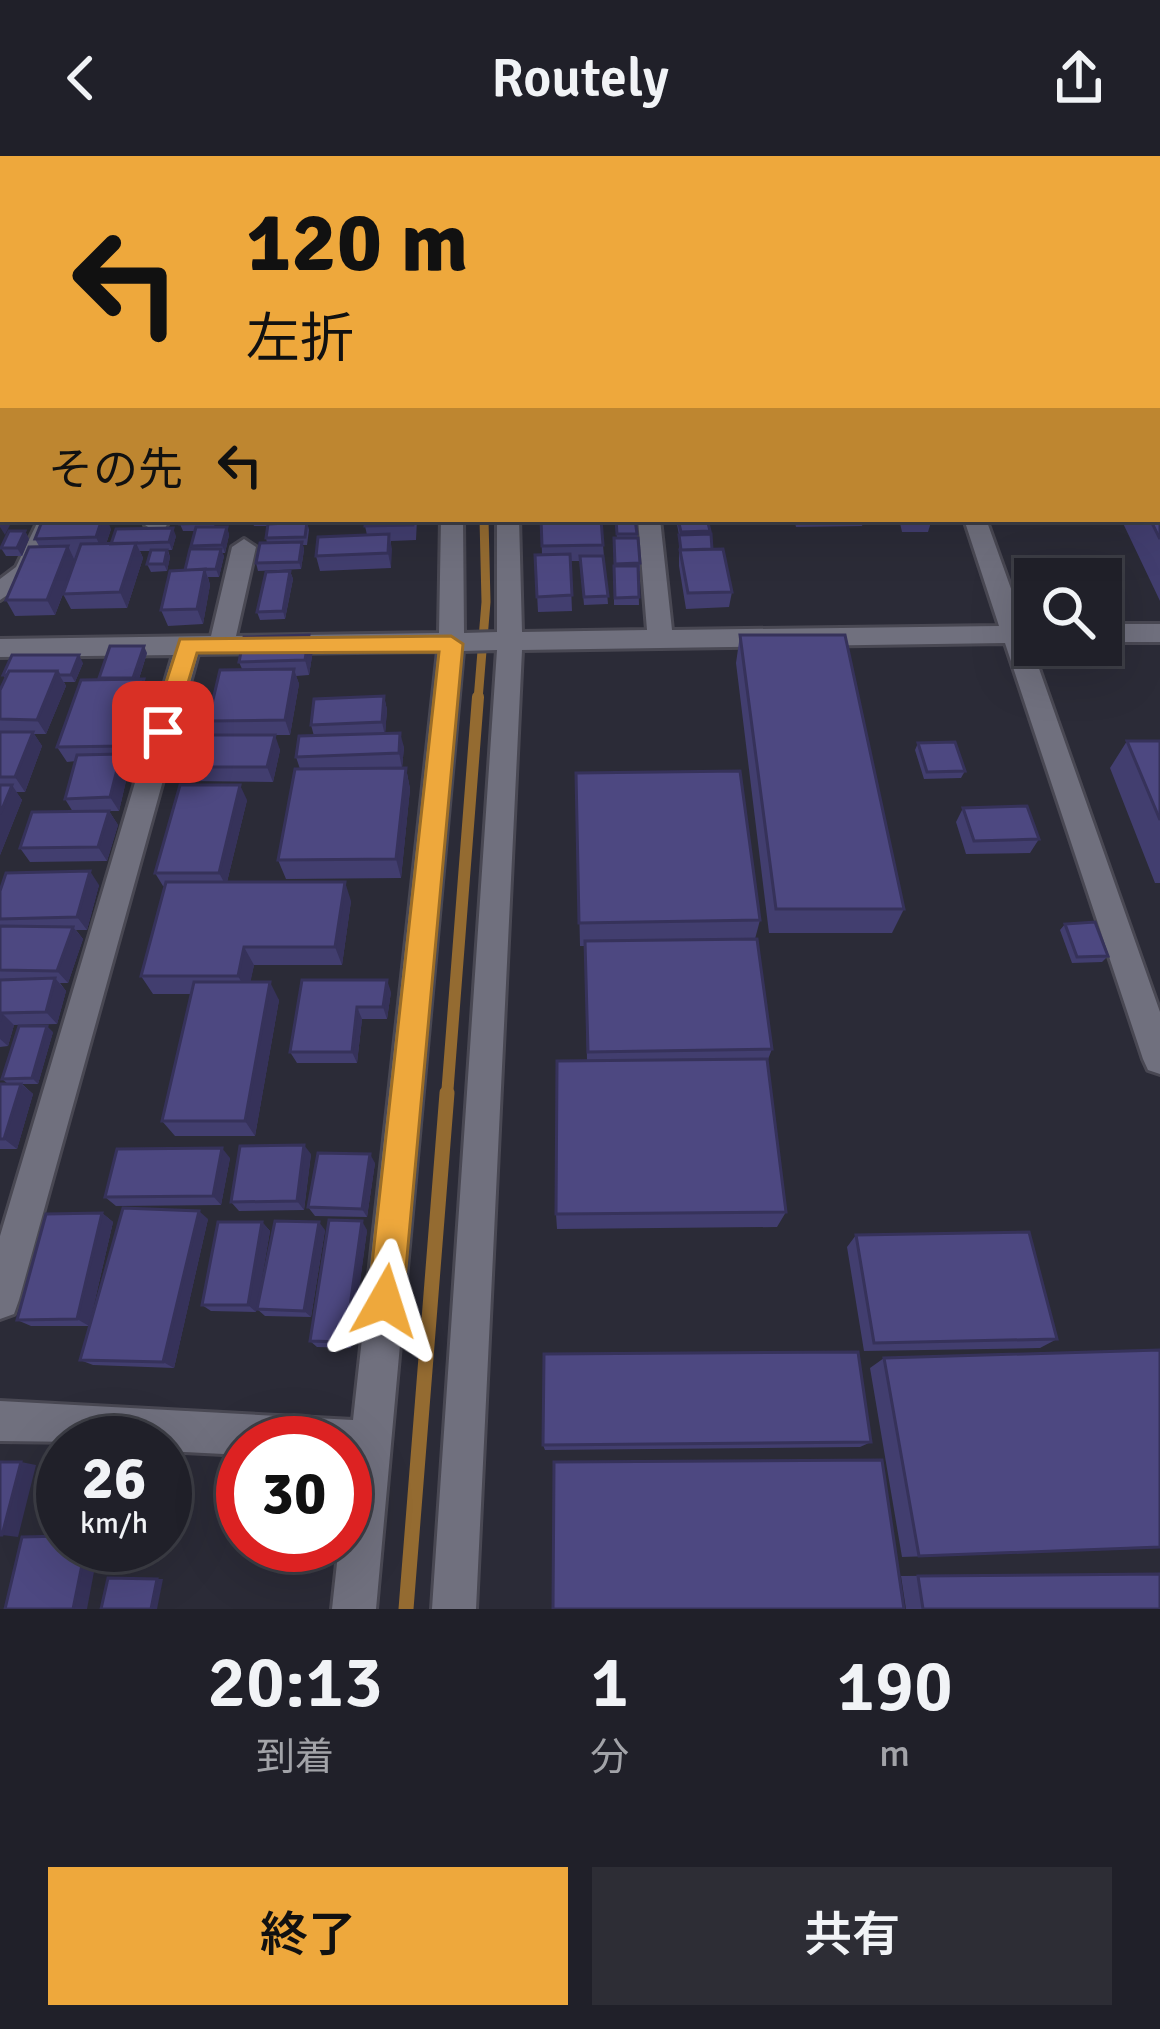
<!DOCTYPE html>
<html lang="ja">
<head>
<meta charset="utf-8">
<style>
  body { margin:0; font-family:Signika,"Noto Sans JP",sans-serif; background:#2d2d35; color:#f1f3f6; height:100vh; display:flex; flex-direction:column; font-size:45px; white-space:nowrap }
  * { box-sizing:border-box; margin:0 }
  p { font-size:39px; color:#a2a3a8 }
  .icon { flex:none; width:66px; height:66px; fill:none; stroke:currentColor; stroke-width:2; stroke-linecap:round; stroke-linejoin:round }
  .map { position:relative; height:1453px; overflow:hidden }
  .panel { display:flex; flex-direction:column; background:#202029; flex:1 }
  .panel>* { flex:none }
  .top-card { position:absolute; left:0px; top:0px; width:1161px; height:366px; box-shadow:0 12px 48px #0002,0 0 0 3px #3d3e46; background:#eea83c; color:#111; overflow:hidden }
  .buttons { position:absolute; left:1014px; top:402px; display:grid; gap:24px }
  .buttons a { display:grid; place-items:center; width:108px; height:108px; border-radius:0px; background:#202029; box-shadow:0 12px 48px #0002,0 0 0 3px #3d3e46; font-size:60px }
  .speed { position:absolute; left:36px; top:1260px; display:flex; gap:24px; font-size:60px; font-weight:700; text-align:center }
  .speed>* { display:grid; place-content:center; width:156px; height:156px; border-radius:50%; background:#202029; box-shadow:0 12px 48px #0002,0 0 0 3px #3d3e46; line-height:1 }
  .speed small { font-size:30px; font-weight:400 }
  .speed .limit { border:18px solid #d22; background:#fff; color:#111 }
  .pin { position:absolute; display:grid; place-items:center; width:102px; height:102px; color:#fff; margin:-51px; border-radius:24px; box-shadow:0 6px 18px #0006 }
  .me { position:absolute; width:132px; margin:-66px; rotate:6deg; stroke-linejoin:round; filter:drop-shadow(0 0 9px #0008) }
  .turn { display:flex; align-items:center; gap:42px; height:252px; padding:0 48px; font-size:54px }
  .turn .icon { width:156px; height:156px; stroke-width:2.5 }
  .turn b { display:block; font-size:84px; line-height:102px }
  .then { display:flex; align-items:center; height:114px; padding:0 48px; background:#0003; gap:24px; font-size:45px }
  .eta { display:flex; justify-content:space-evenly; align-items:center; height:204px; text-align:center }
  .eta b { font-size:72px; font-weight:600; line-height:84px }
  .primary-button { display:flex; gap:24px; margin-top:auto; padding:24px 48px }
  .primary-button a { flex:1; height:138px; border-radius:0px; background:#eea83c; color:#111; font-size:48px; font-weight:600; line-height:138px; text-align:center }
  .primary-button a+a { background:#2d2d35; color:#f1f3f6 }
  header { display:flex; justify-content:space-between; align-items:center; height:156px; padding:0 48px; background:#202029; font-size:54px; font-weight:600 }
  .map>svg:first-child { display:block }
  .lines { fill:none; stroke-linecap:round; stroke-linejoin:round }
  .stream-far2 { stroke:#946b31; stroke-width:9 }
  .stream-far1 { stroke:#946b31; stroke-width:12 }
  .stream { stroke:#946b31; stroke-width:15 }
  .minor-casing { stroke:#494853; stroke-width:6 }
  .minor { fill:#70707e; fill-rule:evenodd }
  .wall { fill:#423e6f }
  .shaded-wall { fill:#36325a }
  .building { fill:#4d4881; stroke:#36325a; stroke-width:3 }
  .route { fill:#eea83c; stroke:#9b6d27; stroke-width:3 }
</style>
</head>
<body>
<header><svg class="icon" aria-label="back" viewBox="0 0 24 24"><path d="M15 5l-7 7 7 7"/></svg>Routely<svg class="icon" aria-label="share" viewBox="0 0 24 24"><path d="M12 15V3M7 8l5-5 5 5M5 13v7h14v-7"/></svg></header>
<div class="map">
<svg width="1160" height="1453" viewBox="0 0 1160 1453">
  <rect width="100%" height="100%" fill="#2b2b37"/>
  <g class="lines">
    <!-- stream-far2 -->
    <path class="stream-far2" d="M478 544 486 446 484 363"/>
    <!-- stream-far1 -->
    <path class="stream-far1" d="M447 940 478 541"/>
    <!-- stream -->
    <path class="stream" d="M406 1453 447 937"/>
    <defs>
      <path id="minor" d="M96 0H112L94 3Z
        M471 0H487L470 3Z
        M507 0H523L506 3Z
        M843 0H859L860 3H844Z
        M1158 76H1160V89H1158Z
        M0 99H3V109H0Z
        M3 172V185L0 186V173Z
        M39 363H61L34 421 0 444V423L16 411Z
        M148 363H170L164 374 156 376 145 369Z
        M441 363H463L464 477 497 476V363H519L522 476 647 474 638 363H660L672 474 999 470 964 363H986L1024 469H1035V487H1030L1160 856V918L1148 914 1143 903 1005 487 522 494 476 1453H432L497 494 463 495 376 1453H332L339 1389H345V1287H243V1299L165 1295V1287L0 1285V1245L353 1264 438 495 198 498 19 1144 14 1158 0 1163V1080L173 499 0 501V483L211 480 232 391 244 383 256 391 236 480 439 477Z
        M1101 468H1160V486H1101Z"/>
    </defs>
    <!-- minor casing -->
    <use href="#minor" class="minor-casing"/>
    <!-- minor -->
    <use href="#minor" class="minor"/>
  </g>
  <!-- wall -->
  <path class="wall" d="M133 0H365V3H134Z
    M876 0H968V3H877Z
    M969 0H1114L1116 3H970Z
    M1114 0H1160V74L1158 70V3H1116Z
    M1158 148 1160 149V445L1121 363H1158Z
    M216 363 214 371H227L229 379 225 397H222L224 400 219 421H208L210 429 203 468 168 470 161 454 185 414 192 393 191 390 195 375H183L180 368Z
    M223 363H248L246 369H225Z
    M251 363H279L278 368 307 366 309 374 307 389H303L304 394 301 413 258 415 256 407 267 387 266 382 268 370H254Z
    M417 363 416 384 391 385V412L320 415 316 400 367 379 365 370Z
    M541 363 603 389 608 448 584 449 580 405H570L572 455 538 456 535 399H542Z
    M616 363H635L640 407V415H638L639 449H614V390L617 382Z
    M676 363H707L712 393 732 436 729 451 686 453 679 410V379Z
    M794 363H864L862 370 796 371Z
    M891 363H952H932L928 376H902L900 367H892Z
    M111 373 106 388 176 380 172 394H168L170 401 167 415 151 416 147 408 151 395H140L143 402 127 452 71 453 63 438 55 459 15 460 6 444 39 390 35 383Z
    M25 375 29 383 22 400H6L1 392Z
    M290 415 293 423 285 463 260 464 257 456Z
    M740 479 904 753 892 777H769L736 507Z
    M313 494 309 519 296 520 299 528 290 579H272L280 594 273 626 191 625 184 611 214 579 208 565 242 513 239 506Z
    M147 497 139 523 151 538 132 605H125L129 612 119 655H109L118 669 107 705 30 706 20 692 73 656 65 643 76 605 67 606 57 591 100 524 99 522Z
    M83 507 75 526H64L66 530 46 578H34L42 590 25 636H16L22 644 0 699V534L5 522 3 519Z
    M384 540 387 554 385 577 404 591 402 612H406L410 633 401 722 286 723 278 704 300 613 296 601 314 580 311 569Z
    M1127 585H1160V727H1155L1110 612Z
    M918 587 965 615 961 622 924 623 915 594Z
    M576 617 760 764 755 783 772 893 767 906 786 1056 777 1071 557 1073 556 1058 587 905 585 790H580Z
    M247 644 227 726 351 745 342 809H254L250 826 279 844 255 980H175L162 965 192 838H153L141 820 165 730H163L155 717Z
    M963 652 1039 683 1030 697 966 698 956 666Z
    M99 729 87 774H76L83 783 68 827H60L66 835 57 868 14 869 8 890 0 891V735Z
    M1065 768 1108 800 1102 806 1072 807 1060 774Z
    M302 824 391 836 387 863H362L357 907H297L290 896Z
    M53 876 38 928H22L33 938 17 993H0V928H8L2 923Z
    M311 998 304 1054 239 1055 231 1046Z
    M230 1002 221 1049 116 1050 105 1041Z
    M375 1007 367 1061 315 1060 308 1051Z
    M102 1057 113 1066 89 1170H31L17 1164Z
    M208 1063 174 1212 93 1209 80 1204Z
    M262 1066 270 1075 256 1156 211 1155 202 1149Z
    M325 1074 311 1161 265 1160 257 1153Z
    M367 1074 351 1192 317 1191 310 1185Z
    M856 1079 1057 1183 1040 1192 864 1195 847 1091Z
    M884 1202 1160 1392 902 1401 870 1212Z
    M871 1286 860 1291 545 1294 543 1289Z
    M1160 1418V1453H906L901 1420Z"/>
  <!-- shaded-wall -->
  <path class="shaded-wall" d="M3 351V363H13L5 379 0 371V356Z
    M102 363H107L111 373 103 397 96 381Z
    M227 371 229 379 225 397 222 389Z
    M173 372 176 380 172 394 169 386Z
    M25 375 29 383 22 400 17 392Z
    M389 378 392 393 391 412 388 397Z
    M302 386 304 394 301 413 299 406Z
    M136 387 143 402 127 452 120 436Z
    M68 390 75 405 55 459 47 444Z
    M221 393 224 400 219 421 216 413Z
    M167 394 170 401 167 415 164 408Z
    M205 413 210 429 203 468 197 453Z
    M290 415 293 423 285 463 283 455Z
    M309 479 313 494 309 519 305 504Z
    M144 490 147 497 137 529 133 522Z
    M79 499 83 507 75 526 71 519Z
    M294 513 299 528 290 579 285 564Z
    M57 515 66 530 46 578 37 564Z
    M144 523 151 538 132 605 124 590Z
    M384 540 387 554 385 580 382 566Z
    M33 576 42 590 25 636 15 621Z
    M400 577 404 591 402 612 399 597Z
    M275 579 280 594 273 626 267 611Z
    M121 598 129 612 119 655 110 641Z
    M406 612 410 633 401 722 396 703Z
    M12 629 22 644 0 699V658Z
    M240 629 247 644 226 730 219 717Z
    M109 655 118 669 107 705 98 691Z
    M90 715 99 729 87 774 77 761Z
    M345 726 351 745 342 809 335 791Z
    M73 771 83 783 68 827 57 815Z
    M244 791 254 809 248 838 238 820Z
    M55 822 66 835 57 868 46 856Z
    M387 824 391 836 387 863 383 851Z
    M270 826 279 844 255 980 245 965Z
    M357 851 362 863 357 907 352 896Z
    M2 857 14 869 8 890 0 883V865Z
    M47 870 53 876 38 928 32 922Z
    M21 928 33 938 17 993 4 983Z
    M304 989 311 998 304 1054 297 1045Z
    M222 992 230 1002 221 1049 213 1040Z
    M370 998 375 1007 367 1061 362 1053Z
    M199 1055 208 1063 174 1212 163 1206Z
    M102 1057 113 1066 89 1170 77 1163Z
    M362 1065 367 1074 351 1192 345 1186Z
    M262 1066 270 1075 256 1156 248 1149Z
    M319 1066 325 1074 311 1161 304 1155Z
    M21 1306 36 1309 18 1381 2 1379Z
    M86 1389H99L87 1453H73Z
    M157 1423H163L157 1453H151Z"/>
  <!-- building -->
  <path class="building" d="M186 0H221L219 3H185Z
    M228 0H278L277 3H227Z
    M285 0H347L346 3H284Z
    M374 0H458V3H374Z
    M543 0H631L632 3H542Z
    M641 0H726V3H641Z
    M738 0H844L845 3H739Z
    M984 0H1022L1023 3H986Z
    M1027 0H1068L1069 3H1029Z
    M1075 0H1114L1116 3H1076Z
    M1130 0H1160V20H1158V3H1132Z
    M1158 25H1160V49L1158 46Z
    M0 124H3V141L0 142Z
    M1158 148 1160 149V212H1158Z
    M1158 240 1160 244V383L1150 363H1158Z
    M0 270H3V291H0Z
    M0 318H3V351L0 356Z
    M43 363H102L96 381 35 383Z
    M181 363H212L211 367 180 368Z
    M366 363H414L413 369 365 370Z
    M541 363H601L603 389 542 390Z
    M616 363H635L637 378H617Z
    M678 363H707L710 375 681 376Z
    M307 366 305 381 266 382 268 368Z
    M196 371H227L222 389 191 390Z
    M173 372 169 386 111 388 116 373Z
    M9 375H25L17 392H1Z
    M389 378 388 397 316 400 318 381Z
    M711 378 712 393 681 394 679 379Z
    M614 382H638L640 407 615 408Z
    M302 386 299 406 256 407 260 387Z
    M136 387 120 436 63 438 81 388Z
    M68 390 47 444H6L29 391Z
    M190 393H221L216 413 185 414Z
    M723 393 732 436 688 437 680 394Z
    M151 394H167L164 408H147Z
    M570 398 572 439 537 441 535 399Z
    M580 400H603L608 440 584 441Z
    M614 410H638L639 441 615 442Z
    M205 413 197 453 161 454 170 415Z
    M290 415 283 455 257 456 266 416Z
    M309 479 305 504 239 506 244 481Z
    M740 479H845L904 753H776Z
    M110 490H144L133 522H99Z
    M12 499H79L71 519H59L57 515H9L7 519H3Z
    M294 513 285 564 208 565 220 514Z
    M9 515H57L37 564 0 563V534Z
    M144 523 124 590 57 591 81 524Z
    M384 540 382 566 311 569 314 543Z
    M0 576H33L15 621H0Z
    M400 577 399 597 296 601 299 580Z
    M193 579H275L267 611H184Z
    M1127 585H1160V664Z
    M955 586 965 615 927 616 918 587Z
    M121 598 110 641 65 643 77 599Z
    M406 612 396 703 278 704 295 613Z
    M740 615 760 764 579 767 576 617Z
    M0 629H12L0 658Z
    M180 629H240L219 717H155Z
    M1027 650 1039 683 974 685 963 652Z
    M109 655 98 691 20 692 32 656Z
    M90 715 77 761 0 763V735L6 717Z
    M166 726H345L335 791H244L238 820H141Z
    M1095 766 1108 800 1077 801 1065 768Z
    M0 770 73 771 57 815 0 814Z
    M757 783 772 893 588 896 585 785Z
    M55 822 46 856 2 857 0 865V824Z
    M302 824H387L383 851H357L352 896H290Z
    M194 826H270L245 965H162Z
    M19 870H47L32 922 2 923Z
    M767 903 786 1056 556 1058 557 905Z
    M0 928H21L4 983H0Z
    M304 989 297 1045 231 1046 240 990Z
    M222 992 213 1040 105 1041 117 993Z
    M318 997 370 998 362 1053 308 1051Z
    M123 1052 199 1055 163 1206 80 1204Z
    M102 1057 77 1163 17 1164 46 1058Z
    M329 1064 362 1065 345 1186 310 1185Z
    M275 1065 319 1066 304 1155 257 1153Z
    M218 1066H262L248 1149H202Z
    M1029 1076 1057 1183 874 1187 856 1079Z
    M1160 1194V1391L919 1400 884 1202Z
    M858 1196 871 1286 543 1289 544 1198Z
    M882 1304 904 1453H553L554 1306Z
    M0 1306H21L2 1379H0Z
    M63 1380V1389H86L73 1453H5L22 1381Z
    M1160 1418V1453H923L918 1420Z
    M108 1422 157 1423 151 1453H101Z"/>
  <!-- route -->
  <path class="route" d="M451 480 463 488 403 1145 398 1157 385 1162 373 1157 368 1145 439 496 197 497 171 583 163 585 150 576 180 483Z"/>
</svg>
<div class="buttons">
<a><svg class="icon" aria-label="search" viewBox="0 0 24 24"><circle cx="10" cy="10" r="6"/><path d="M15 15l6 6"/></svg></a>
</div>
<div class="speed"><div>26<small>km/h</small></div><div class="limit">30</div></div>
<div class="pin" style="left:163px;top:576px;background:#d93025"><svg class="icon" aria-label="arrive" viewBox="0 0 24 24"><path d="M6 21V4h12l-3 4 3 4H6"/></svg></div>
<svg class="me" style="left:385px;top:1145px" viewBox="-20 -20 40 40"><path d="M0-17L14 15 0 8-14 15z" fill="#eea83c" stroke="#fff" stroke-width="4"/></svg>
<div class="top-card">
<div class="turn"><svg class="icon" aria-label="left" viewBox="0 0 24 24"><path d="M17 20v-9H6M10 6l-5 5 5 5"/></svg><div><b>120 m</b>左折</div></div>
<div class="then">その先<svg class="icon" aria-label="left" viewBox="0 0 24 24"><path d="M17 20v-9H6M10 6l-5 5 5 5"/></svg></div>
</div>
</div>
<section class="panel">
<div class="eta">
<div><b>20:13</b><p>到着</p></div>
<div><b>1</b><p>分</p></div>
<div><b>190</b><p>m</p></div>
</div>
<div class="primary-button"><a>終了</a><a>共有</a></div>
</section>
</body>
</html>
